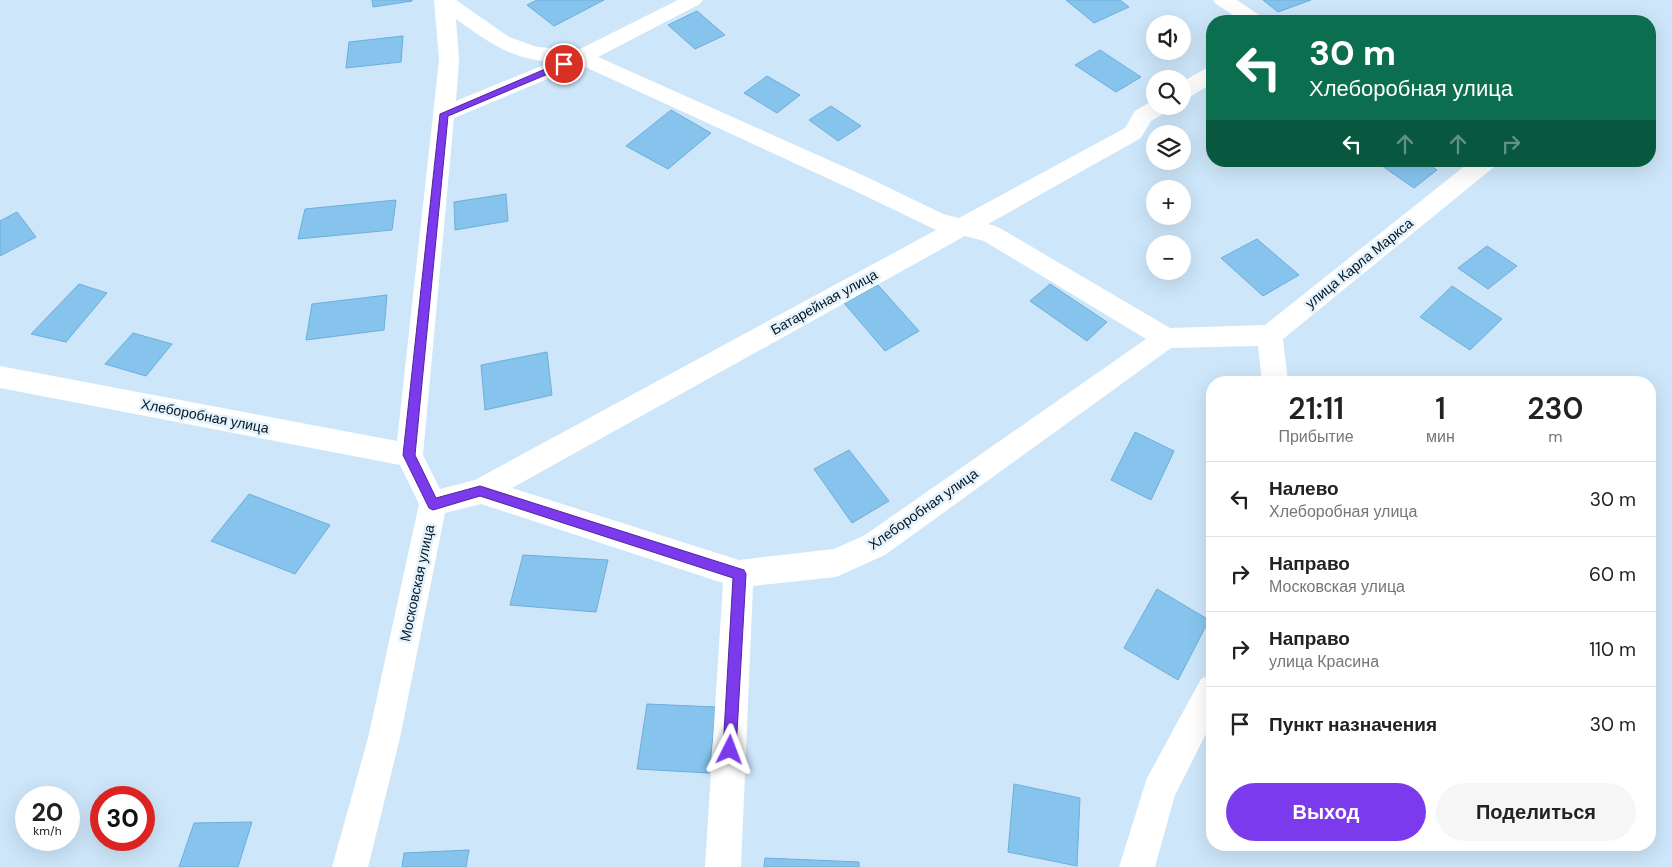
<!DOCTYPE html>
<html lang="ru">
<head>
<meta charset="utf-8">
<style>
  body { margin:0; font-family:"DM Sans",sans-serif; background:#f6f6f6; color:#222; height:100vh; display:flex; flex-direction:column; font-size:19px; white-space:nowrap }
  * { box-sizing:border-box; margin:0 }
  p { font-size:16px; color:#767676 }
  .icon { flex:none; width:28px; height:28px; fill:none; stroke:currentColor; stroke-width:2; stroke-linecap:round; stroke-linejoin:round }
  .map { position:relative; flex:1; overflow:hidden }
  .side { position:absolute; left:1206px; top:376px; width:450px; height:475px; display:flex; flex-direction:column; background:#fff; border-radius:20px; box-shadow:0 5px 20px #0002 }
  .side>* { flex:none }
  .top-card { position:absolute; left:1206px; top:15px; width:450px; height:152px; border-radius:20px; box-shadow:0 5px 20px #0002; background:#0b6e4f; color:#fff; overflow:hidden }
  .fabs { position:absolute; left:1146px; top:15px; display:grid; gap:10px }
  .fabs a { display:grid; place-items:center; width:45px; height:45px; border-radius:50%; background:#fff; box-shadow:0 5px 20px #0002; font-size:25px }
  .speed { position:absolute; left:15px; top:786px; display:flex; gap:10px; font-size:25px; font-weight:700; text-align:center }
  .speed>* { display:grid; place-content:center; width:65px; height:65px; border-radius:50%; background:#fff; box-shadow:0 5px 20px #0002; line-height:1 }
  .speed small { font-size:12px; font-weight:400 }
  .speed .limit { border:8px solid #d22; background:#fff; color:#111 }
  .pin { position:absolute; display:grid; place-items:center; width:42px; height:42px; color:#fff; margin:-21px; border:2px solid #fff; border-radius:50%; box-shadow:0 1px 5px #0007 }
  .me { position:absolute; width:55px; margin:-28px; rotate:3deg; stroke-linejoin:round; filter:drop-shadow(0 0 4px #0008) }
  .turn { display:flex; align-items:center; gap:18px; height:105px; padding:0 20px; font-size:22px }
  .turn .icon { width:65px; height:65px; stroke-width:2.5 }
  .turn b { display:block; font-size:35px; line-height:42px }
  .lanes { display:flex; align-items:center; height:48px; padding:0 20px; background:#0003; justify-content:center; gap:25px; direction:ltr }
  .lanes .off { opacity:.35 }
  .eta { display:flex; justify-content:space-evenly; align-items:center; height:85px; text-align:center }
  .eta b { font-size:30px; font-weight:600; line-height:35px }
  .button { display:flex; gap:10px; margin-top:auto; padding:10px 20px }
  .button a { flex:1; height:58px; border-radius:30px; background:#7c3aed; color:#fff; font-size:20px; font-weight:600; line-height:58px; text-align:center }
  .button a+a { background:#f6f6f6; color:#222 }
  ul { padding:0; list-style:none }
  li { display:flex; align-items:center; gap:15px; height:75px; padding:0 20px; border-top:1px solid #e0e0e0 }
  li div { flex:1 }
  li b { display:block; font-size:19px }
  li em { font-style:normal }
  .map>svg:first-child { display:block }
  .building { fill:#86c4ee; stroke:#6daed9 }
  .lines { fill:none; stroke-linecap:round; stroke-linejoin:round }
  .street { fill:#fff; fill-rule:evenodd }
  .route { fill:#7c3aed; stroke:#51269a }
  .labels { text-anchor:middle; stroke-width:5; stroke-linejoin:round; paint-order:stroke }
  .street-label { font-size:14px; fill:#001525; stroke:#e5f2fb }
</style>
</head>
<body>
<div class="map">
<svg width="1672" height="867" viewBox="0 0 1672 867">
  <rect width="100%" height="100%" fill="#cde6f9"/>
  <!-- building -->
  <path class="building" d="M372 0H412V1L373 7Z
    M537 0H604L554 26 527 5Z
    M1066 0H1120L1129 7 1094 23Z
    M1263 0H1311L1278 12Z
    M697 11 725 35 695 49 668 25Z
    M403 36 401 62 346 68 349 42Z
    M1100 50 1141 77 1116 92 1075 65Z
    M767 76 800 95 777 113 744 93Z
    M831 106 861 126 838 141 809 120Z
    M671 110 711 133 668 169 626 146Z
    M1375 161H1423L1437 170 1414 188Z
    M506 194 508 221 455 230 454 202Z
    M396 200 392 230 298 239 305 209Z
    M17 212 36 237 0 256V221Z
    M1257 239 1299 275 1263 296 1221 258Z
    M1487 246 1517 266 1488 289 1458 268Z
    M79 284 107 293 66 342 31 334Z
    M1050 284 1107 322 1087 341 1030 301Z
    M878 285 919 331 885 351 844 303Z
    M1452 286 1502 319 1470 350 1420 317Z
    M387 295 384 330 306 340 312 304Z
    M133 333 172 344 146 376 105 364Z
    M547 352 552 395 485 410 481 365Z
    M1135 432 1174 451 1151 500 1111 480Z
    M849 450 889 501 852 523 814 469Z
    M249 494 330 525 295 574 211 541Z
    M523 555 608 560 596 612 510 605Z
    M1157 589 1209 620 1178 680 1124 648Z
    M647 704 716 707 709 773 637 769Z
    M1014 784 1080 798 1077 866 1008 852Z
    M252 822 238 867H179L194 823Z
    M469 850 466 867H402L404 853Z
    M765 858 859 862V867H764Z"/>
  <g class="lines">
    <!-- street -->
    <path class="street" d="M434 0H456L509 37 537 47 578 50 678 0H703L700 4 598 57 869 178 943 214 959 218 1125 128 1135 111 1152 101 1155 100V106H1171L1168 111 1151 121 1141 138 988 224 998 227 1170 328 1265 325 1471 161H1497L1494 167 1283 339 1288 382H1262L1258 346 1171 348 885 555 836 577 753 586 741 867H705L723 583 481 504 445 513 400 738 368 867H332L368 738 419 504 400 465 0 388V366L397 441 439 60ZM456 19C487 41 510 59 551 62L456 101 459 60ZM581 65 853 190 936 230 475 480 440 489 423 455 454 118ZM965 236 984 241 1146 339 865 535 834 549 739 560 512 488Z
      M1213 0H1237L1262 17 1265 21H1242L1216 4Z
      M1212 67V83L1190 97 1182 99V82L1205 69Z
      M1212 674V722L1175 795 1155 867H1119L1147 778 1201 679Z"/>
  </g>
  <!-- route -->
  <path class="route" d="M564 61 568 64 567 66 448 116 415 455 436 498 480 486 744 570 746 574 736 750 734 755 730 757 725 755 723 750 733 578 480 496 433 510 429 508 403 455 440 114Z"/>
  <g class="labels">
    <!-- street labels -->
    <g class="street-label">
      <text transform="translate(1359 263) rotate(-39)" y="5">улица Карла Маркса</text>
      <text transform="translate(824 302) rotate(-29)" y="5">Батарейная улица</text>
      <text transform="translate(205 416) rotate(11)" y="5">Хлеборобная улица</text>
      <text transform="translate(923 509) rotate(-35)" y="5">Хлеборобная улица</text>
      <text transform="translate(417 583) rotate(-78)" y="5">Московская улица</text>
    </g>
  </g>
</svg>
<div class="fabs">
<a><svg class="icon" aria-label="sound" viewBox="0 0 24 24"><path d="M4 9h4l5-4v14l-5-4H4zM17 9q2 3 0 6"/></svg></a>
<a><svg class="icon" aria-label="search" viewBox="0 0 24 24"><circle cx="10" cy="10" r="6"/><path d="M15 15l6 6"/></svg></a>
<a><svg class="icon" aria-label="layers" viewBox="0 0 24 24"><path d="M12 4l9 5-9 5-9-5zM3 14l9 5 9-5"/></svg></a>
<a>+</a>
<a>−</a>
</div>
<div class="speed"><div>20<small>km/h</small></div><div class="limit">30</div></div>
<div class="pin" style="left:564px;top:64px;background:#d93025"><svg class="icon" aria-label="arrive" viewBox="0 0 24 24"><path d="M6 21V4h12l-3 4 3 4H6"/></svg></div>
<svg class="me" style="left:730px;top:750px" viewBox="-20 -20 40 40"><path d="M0-17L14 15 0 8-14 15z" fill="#7c3aed" stroke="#fff" stroke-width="4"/></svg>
<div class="top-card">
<div class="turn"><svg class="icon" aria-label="left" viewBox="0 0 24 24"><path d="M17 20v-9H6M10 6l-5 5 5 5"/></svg><div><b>30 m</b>Хлеборобная улица</div></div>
<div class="lanes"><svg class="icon" aria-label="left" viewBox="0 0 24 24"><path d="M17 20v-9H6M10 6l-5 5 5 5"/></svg><svg class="icon off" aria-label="ahead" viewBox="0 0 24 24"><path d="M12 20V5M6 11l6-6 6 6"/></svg><svg class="icon off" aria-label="ahead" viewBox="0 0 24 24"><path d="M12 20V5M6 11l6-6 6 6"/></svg><svg class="icon off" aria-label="right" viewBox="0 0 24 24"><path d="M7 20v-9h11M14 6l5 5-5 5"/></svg></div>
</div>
<section class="side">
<div class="eta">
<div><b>21:11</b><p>Прибытие</p></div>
<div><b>1</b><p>мин</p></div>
<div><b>230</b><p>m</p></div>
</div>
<ul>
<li><svg class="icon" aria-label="left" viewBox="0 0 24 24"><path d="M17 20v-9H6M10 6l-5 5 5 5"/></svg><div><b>Налево</b><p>Хлеборобная улица</p></div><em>30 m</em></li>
<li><svg class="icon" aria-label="right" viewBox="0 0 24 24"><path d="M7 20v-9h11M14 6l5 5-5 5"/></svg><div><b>Направо</b><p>Московская улица</p></div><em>60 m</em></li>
<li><svg class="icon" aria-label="right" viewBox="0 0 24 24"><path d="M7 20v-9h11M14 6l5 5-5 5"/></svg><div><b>Направо</b><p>улица Красина</p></div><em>110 m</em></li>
<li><svg class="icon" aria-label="arrive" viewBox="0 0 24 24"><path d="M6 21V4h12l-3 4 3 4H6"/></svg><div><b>Пункт назначения</b></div><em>30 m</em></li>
</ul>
<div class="button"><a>Выход</a><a>Поделиться</a></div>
</section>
</div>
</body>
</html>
